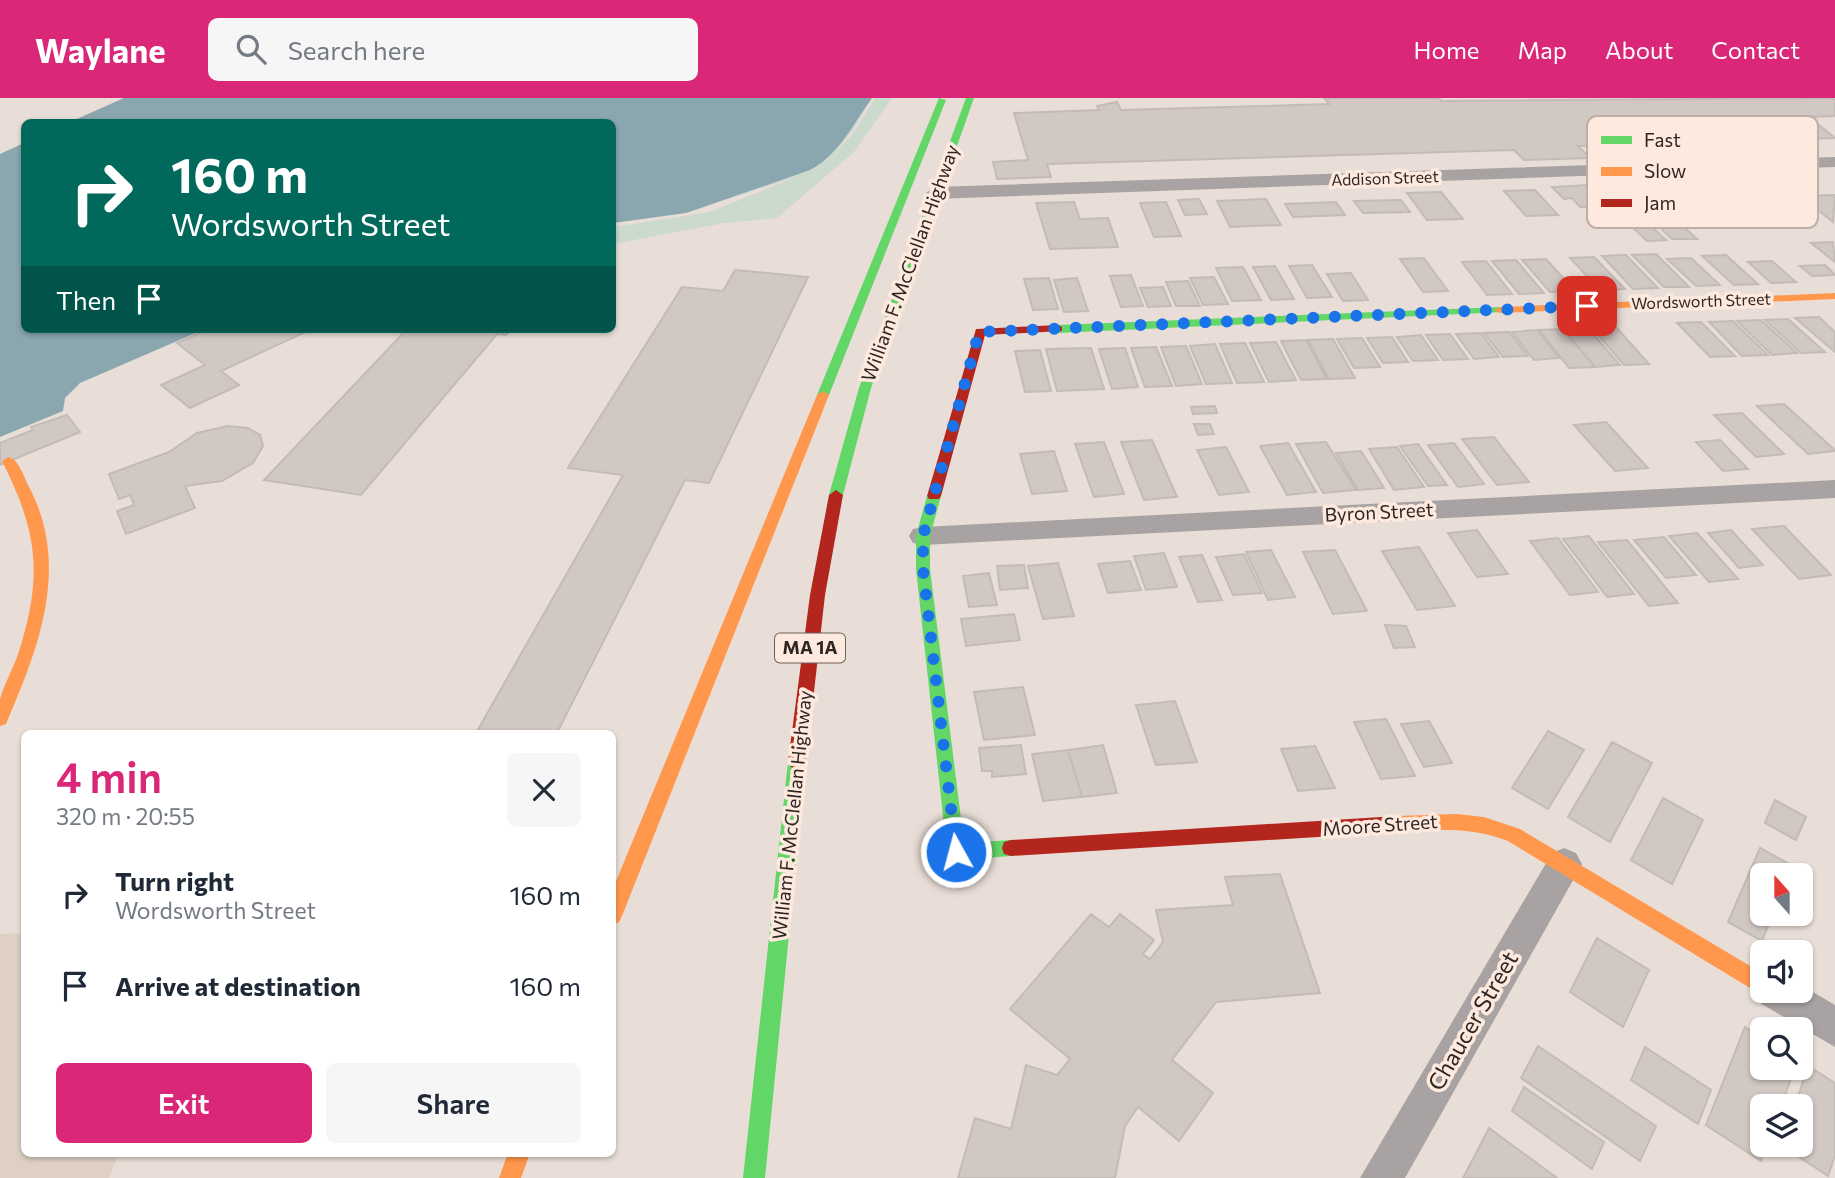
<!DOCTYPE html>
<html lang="en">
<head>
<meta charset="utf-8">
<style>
  body { margin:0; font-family:Commissioner,sans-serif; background:#f6f6f7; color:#1f2937; height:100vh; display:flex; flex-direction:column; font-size:26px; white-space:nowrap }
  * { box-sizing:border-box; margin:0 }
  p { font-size:23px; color:#747a83 }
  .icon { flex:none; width:38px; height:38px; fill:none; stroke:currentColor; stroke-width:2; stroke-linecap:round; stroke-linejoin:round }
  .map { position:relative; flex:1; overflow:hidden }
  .side { position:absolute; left:21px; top:632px; width:595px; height:427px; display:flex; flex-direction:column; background:#fff; border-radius:10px; box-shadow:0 2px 5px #0004 }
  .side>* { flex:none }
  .banner { position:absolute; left:21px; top:21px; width:595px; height:214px; border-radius:10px; box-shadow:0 2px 5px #0004; background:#00695c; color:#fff; overflow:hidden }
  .needle { width:46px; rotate:339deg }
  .fabs { position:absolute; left:1750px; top:765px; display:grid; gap:14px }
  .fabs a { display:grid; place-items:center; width:63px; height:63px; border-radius:10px; background:#fff; box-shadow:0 2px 5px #0004; font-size:35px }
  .pin { position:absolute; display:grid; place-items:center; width:60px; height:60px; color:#fff; margin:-30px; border-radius:14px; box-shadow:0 4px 10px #0006 }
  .me { position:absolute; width:77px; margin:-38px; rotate:353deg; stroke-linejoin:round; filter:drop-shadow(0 0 5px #0008) }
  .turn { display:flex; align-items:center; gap:24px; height:147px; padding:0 35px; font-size:32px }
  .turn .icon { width:91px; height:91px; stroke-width:2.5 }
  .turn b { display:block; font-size:49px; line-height:60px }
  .then { display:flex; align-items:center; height:66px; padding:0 35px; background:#0003; gap:14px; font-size:26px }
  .round { display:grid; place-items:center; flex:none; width:74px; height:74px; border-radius:10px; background:#f6f6f7 }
  .summary { display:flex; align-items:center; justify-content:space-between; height:119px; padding:0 35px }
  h1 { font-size:42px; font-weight:600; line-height:52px; color:#db2777 }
  .cta { display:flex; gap:14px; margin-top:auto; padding:14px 35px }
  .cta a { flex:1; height:80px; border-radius:10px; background:#db2777; color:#fff; font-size:28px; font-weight:600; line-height:80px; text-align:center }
  .cta a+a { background:#f6f6f7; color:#1f2937 }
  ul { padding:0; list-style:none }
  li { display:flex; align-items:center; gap:21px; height:91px; padding:0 35px }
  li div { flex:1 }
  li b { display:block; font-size:26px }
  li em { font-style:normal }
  header { display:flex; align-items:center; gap:42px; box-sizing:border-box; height:98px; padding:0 35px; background:#db2777; color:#fff }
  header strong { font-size:33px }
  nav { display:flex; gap:38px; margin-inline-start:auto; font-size:24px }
  .search { width:490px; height:63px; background:#f6f6f7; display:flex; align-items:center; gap:18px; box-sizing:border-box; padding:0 24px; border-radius:10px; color:#747a83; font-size:26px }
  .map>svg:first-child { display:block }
  .industrial { fill:#ded1c4 }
  .green { fill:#ccd9cd }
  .water { fill:#8aa6ae }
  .building { fill:#d1c8c3; stroke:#c4bbb6; stroke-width:2 }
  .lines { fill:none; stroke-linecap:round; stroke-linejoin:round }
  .street { fill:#a8a3a2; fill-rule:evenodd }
  .fast { fill:#63d668; fill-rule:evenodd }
  .slow { fill:#ff974d; fill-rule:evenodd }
  .jam { fill:#b3261e; fill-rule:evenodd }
  .route { stroke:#1a73e8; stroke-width:12; stroke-dasharray:0 21.6 }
  .labels { text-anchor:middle; stroke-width:7; stroke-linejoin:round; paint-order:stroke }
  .far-street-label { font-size:16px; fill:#2e2622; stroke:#fde9dd }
  .shield { fill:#fde9dd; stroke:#6c605a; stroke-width:2 }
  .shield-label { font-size:18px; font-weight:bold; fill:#2e2622 }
  .street-label { font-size:19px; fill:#2e2622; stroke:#fde9dd }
  .near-street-label { font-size:23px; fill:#2e2622; stroke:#fde9dd }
  .key { fill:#fde9dd; stroke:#bfaea5; stroke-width:2 }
  .key-label { font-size:19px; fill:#2e2622 }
</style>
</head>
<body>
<header>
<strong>Waylane</strong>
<div class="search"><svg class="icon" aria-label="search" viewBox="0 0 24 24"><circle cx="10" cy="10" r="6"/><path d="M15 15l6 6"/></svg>Search here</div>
<nav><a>Home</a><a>Map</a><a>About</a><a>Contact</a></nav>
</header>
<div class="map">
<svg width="1835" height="1080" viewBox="0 0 1835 1080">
  <rect width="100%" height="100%" fill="#e9ded7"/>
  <!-- industrial -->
  <path class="industrial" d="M24 835V1055H119L109 1080H0V836Z"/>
  <!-- green -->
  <path class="green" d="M772 0H872L852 34 824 64 853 36 875 0H892L854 54 777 120 724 125 613 146V129L710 114 798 78 686 115 613 125 612 75Z"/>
  <!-- water -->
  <path class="water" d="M124 0H872C853 26 839 57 810 72L686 115 613 125 612 24H70Z
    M24 45V231H205L80 285 65 300 63 313 0 339V56Z"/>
  <!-- building -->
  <path class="building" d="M1324 0H1439L1441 3 1832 0 1835 2V18L1809 19 1835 40 1578 48 1590 60 1524 62 1514 52 1047 66 1051 79 997 81 993 64 1028 62 1014 15 1099 12 1097 8 1117 4 1121 12 1329 6Z
    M1587 87 1598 99 1591 100 1600 109H1580L1572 100 1564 101 1552 89Z
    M1535 92 1558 117 1526 118 1504 93Z
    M1441 94 1463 121 1427 122 1407 95Z
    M1835 97 1833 124 1800 98Z
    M1199 101 1207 116 1185 117 1178 102Z
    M1266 101 1281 127 1230 129 1217 103Z
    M1401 102 1410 114 1363 115 1354 103Z
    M1074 104 1080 121 1108 120 1118 149 1050 151 1036 105Z
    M1166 104 1181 138 1154 139 1140 105Z
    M1336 104 1345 117 1293 119 1285 106Z
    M1680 125 1697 141H1672L1656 126Z
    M1649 126 1666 142 1647 143 1630 127Z
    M1833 144 1835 164 1811 145Z
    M1656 156 1689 189H1664L1632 157Z
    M1626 157 1658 190 1633 191 1602 158Z
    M1726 157 1758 186 1734 187 1702 158Z
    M1594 159 1625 191 1600 192 1570 160Z
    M1424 160 1448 193 1423 194 1400 161Z
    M1691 160 1720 187 1696 188 1667 161Z
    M1546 161 1575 193 1550 194 1522 162Z
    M1516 162 1544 195 1519 196 1492 163Z
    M1486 163 1512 196 1487 197 1462 164Z
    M1772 163 1796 184 1771 185 1748 164Z
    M1312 167 1332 199 1307 200 1289 168Z
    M1825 167 1835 177 1812 178 1800 168Z
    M1275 168 1294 201 1271 202 1253 169Z
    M1243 169 1261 202 1232 203 1216 170Z
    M735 172 808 179 709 385 685 382 557 635H476L623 377 568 370 682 189 723 193Z
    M1351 175 1368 202 1343 203 1327 176Z
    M1131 177 1143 208 1121 209 1110 178Z
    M1214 179 1228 206 1203 207 1190 180Z
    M1049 180 1058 211 1033 212 1024 181Z
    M1077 180 1088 213 1064 214 1054 182Z
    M1188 183 1200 208H1176L1166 184Z
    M1163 189 1171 208 1148 209 1140 190Z
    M1819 219 1835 234V254L1795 220Z
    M1788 221 1825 254 1801 255 1765 222Z
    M1761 222 1797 255 1772 257 1737 223Z
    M1733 223 1768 257 1742 258 1709 224Z
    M1701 224 1735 258 1710 259 1677 225Z
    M1616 229 1649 266 1624 267 1592 230Z
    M1588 230 1620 267 1595 269 1563 231Z
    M209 231H312L221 273 239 287 190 310 161 287 205 267 177 245Z
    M407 231H512L506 237 497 236 361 397 264 382Z
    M1563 231 1595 269 1569 270 1539 232Z
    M1537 232 1559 260 1534 262 1512 234Z
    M1509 234 1528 258 1503 259 1484 235Z
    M1481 235 1499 259 1474 261 1456 236Z
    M1450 236 1468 261 1443 262 1426 237Z
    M1421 237 1438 262 1413 263 1397 239Z
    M1392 239 1408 264 1383 265 1367 240Z
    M1362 240 1380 269 1354 270 1337 241Z
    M1333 241 1355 280 1329 281 1308 242Z
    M1306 242 1327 281 1301 282 1281 243Z
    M1276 244 1296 282 1269 284 1250 245Z
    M1245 245 1264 284 1237 285 1220 246Z
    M1215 246 1232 285 1206 286 1190 248Z
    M1186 248 1202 286 1176 288 1161 249Z
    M1156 249 1172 288 1145 289 1131 250Z
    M1091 250 1104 291 1057 293 1046 251Z
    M1125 250 1138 289 1112 291 1099 251Z
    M1040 252 1051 293 1025 294 1015 253Z
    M1784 306 1835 352V353L1808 356 1757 308Z
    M1215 308 1217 315 1193 316 1191 309Z
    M1742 315 1784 356 1756 359 1714 317Z
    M67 317 80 334 0 367V345L33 332 31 329Z
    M1606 324 1648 370 1615 373 1574 327Z
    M1194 326H1210L1214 336 1198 337Z
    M228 328 248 330 260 337 263 348 253 365 222 383 185 388 195 410 126 436 117 413 134 407 130 397 119 401 109 376 169 354 197 335Z
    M1494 339 1529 384 1497 387 1462 341Z
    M1152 342 1177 399 1144 402 1121 344Z
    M1720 342 1748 371 1723 373 1696 344Z
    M1104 344 1124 396 1094 399 1075 346Z
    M1326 344 1356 392 1323 395 1296 346Z
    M1288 345 1316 394 1287 397 1260 348Z
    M1454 345 1484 386 1458 389 1428 347Z
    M1418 346 1447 387 1428 388 1400 348Z
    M1226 349 1249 394 1219 397 1197 352Z
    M1397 349 1424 389 1394 392 1369 351Z
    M1054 353 1067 393 1032 396 1020 356Z
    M1361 353 1384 390 1358 392 1336 355Z
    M1784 428 1831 477 1799 481 1752 431Z
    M1477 432 1508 476 1477 479 1448 435Z
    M1731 432 1763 467 1739 470 1708 435Z
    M1697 435 1738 481 1709 484 1669 438Z
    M1589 438 1634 496 1607 499 1563 441Z
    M1664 439 1696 477 1666 480 1634 442Z
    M1558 440 1598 494 1570 497 1530 443Z
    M1627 442 1678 505 1649 508 1598 444Z
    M1419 449 1455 508 1417 512 1382 453Z
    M1271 452 1295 499 1268 502 1246 454Z
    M1335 452 1367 513 1333 516 1303 454Z
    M1164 455 1177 489 1146 492 1134 458Z
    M1244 456 1262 495 1233 497 1216 459Z
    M1202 457 1222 502 1198 504 1179 459Z
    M1130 463 1141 492 1108 495 1098 466Z
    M1058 465 1074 518 1043 521 1028 468Z
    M1024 467 1028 490 1000 492 997 468Z
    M989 475 997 507 969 509 963 478Z
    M1014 516 1020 542 966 548 961 521Z
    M1385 527 1406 528 1415 549 1394 550Z
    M1023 589 1035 637 984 642 974 594Z
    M1175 603 1197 664 1156 667 1136 607Z
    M1386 621 1415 678 1381 681 1354 624Z
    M1429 623 1452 665 1424 669 1401 626Z
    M1548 633 1584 652 1548 711 1512 690Z
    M1612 644 1652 665 1610 744 1568 719Z
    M1021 647 1026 676 992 679V673H982L979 650Z
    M1103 647 1117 695 1082 699 1068 652Z
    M1315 648 1335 690 1298 693 1281 651Z
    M1068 652 1082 699 1043 703 1032 656Z
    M1663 700 1703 722 1672 786 1631 762Z
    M1775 702 1806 719 1796 742 1765 725Z
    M1760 750 1793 768 1789 777H1762V816H1773L1762 843 1728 824Z
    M1280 776 1320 895 1216 904 1172 962 1213 995 1179 1043 1138 1009 1125 1028 1115 1080H958L975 1020 1011 1031 1026 967 1057 977 1070 961 1010 911 1091 816 1109 829 1120 816 1154 842 1143 856 1150 861 1163 844 1156 812 1233 807 1225 779Z
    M1597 840 1649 872 1623 929 1570 894Z
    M1745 929 1762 939V970H1795L1781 1008H1762V1046H1767L1761 1063 1706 1027Z
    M1538 948 1656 1028 1640 1063 1521 980Z
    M1645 949 1711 992 1698 1026 1631 982Z
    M1808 968 1835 985V1057L1828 1078 1781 1047 1801 1046V1008H1795Z
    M1524 989 1604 1044 1592 1071 1512 1013Z
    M1489 1030 1557 1080H1463Z"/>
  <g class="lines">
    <!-- street -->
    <path class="street" d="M1835 59V69L935 101 926 95 935 89Z
      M1835 382V400L923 447 913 445 909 438 913 431 923 429Z
      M1564 750 1576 755 1582 766 1576 777 1405 1080H1360L1552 755Z
      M1762 878V892H1801V887L1835 907V949L1760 905 1755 892Z"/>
    <!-- fast -->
    <path class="fast" d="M939 0 946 2 829 297 827 300H819L817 297Z
      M966 0H974L871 290 843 397 841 400H831L829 397 859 290Z
      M1500 209 1506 212 1504 214 1058 235 1052 231 1058 227Z
      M934 393 941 398 930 438V471L964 745 1011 742 1018 744 1020 750 1018 756 1011 758 956 762 949 760 947 754 916 471V438L927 398Z
      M797 657 803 659 806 664 765 1080H743L788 664 791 659Z"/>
    <!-- slow -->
    <path class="slow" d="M1835 195V201L1500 215 1494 212 1500 209Z
      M823 293 829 297 622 818 619 824 612 827V793L817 297Z
      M9 359C19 362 24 379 29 389 70 466 40 547 8 621L6 626 0 628C0 619 0 609 0 601 5 584 15 567 20 550 43 476 37 432 2 363Z
      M1457 716 1484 719 1520 731 1762 875V892L1769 893 1762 896 1755 893 1508 743C1471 729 1435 731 1397 734L1391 732 1388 726 1391 720 1397 718Z
      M508 1055H530L521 1080H499Z"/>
    <!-- jam -->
    <path class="jam" d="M1058 227 1062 229V233L985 237 941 398 939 401H929L927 398 976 231Z
      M836 392 843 397 825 497 806 664 803 669 797 671 791 669 788 664 810 497 829 397Z
      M1397 718 1403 720 1406 726 1403 732 1397 734 1011 758 1004 756 1002 750 1004 744 1011 742Z"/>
  </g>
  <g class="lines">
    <!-- route -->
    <path class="route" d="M956 754 923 471V438L979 234 1587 208"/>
  </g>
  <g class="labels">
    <!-- far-street labels -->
    <g class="far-street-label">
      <text transform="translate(1385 80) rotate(-2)" y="6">Addison Street</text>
      <text transform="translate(1701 203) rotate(-2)" y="6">Wordsworth Street</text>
    </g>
    <!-- shield labels -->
    <rect class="shield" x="775" y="535.5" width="70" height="29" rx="5"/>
    <g class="shield-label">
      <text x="810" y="556">MA 1A</text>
    </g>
    <!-- street labels -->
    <g class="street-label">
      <text transform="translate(910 165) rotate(-70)" y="7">William F. McClellan Highway</text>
      <text transform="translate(1379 414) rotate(-3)" y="7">Byron Street</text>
      <text transform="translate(792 717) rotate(-84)" y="7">William F. McClellan Highway</text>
      <text transform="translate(1380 727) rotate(-4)" y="7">Moore Street</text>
    </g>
    <!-- near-street labels -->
    <g class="near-street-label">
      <text transform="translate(1473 923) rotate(-60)" y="8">Chaucer Street</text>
    </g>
  </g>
  <!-- legend -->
  <rect x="1587" y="18" width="231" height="112" rx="10" class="key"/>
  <rect x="1601" y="38" width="31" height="8" fill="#63d668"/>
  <rect x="1601" y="69" width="31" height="9" fill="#ff974d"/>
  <rect x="1601" y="101" width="31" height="8" fill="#b3261e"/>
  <g class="key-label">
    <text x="1644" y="49">Fast</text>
    <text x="1644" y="80">Slow</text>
    <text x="1644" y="112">Jam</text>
  </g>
</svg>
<div class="fabs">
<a><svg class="needle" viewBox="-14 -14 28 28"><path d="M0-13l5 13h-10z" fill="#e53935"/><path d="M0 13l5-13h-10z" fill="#747a83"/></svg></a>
<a><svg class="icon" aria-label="sound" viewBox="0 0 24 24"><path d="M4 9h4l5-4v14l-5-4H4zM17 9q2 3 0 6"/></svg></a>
<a><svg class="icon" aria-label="search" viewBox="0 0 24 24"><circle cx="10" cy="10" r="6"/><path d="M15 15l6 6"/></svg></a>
<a><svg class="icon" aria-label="layers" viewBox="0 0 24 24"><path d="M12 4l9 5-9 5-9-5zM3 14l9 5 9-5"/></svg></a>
</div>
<div class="pin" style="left:1587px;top:208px;background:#d93025"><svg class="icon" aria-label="arrive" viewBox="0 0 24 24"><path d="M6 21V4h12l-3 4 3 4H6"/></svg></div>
<svg class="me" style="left:956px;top:754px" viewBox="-20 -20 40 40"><circle r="17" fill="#1a73e8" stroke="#fff" stroke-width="3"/><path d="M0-11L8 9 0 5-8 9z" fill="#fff"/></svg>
<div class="banner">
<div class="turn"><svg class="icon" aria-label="right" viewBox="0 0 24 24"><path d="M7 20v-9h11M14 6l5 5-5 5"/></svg><div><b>160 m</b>Wordsworth Street</div></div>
<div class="then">Then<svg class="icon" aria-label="arrive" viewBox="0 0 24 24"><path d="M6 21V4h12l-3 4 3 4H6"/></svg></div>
</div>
<section class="side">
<div class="summary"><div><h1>4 min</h1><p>320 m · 20:55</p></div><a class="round"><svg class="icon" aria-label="close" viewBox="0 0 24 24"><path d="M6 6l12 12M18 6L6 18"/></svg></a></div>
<ul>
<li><svg class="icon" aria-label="right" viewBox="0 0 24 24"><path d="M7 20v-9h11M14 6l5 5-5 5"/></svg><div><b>Turn right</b><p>Wordsworth Street</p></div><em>160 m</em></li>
<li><svg class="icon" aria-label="arrive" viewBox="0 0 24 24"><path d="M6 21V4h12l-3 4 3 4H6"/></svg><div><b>Arrive at destination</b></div><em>160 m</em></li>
</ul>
<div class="cta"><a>Exit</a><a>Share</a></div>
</section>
</div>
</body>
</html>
